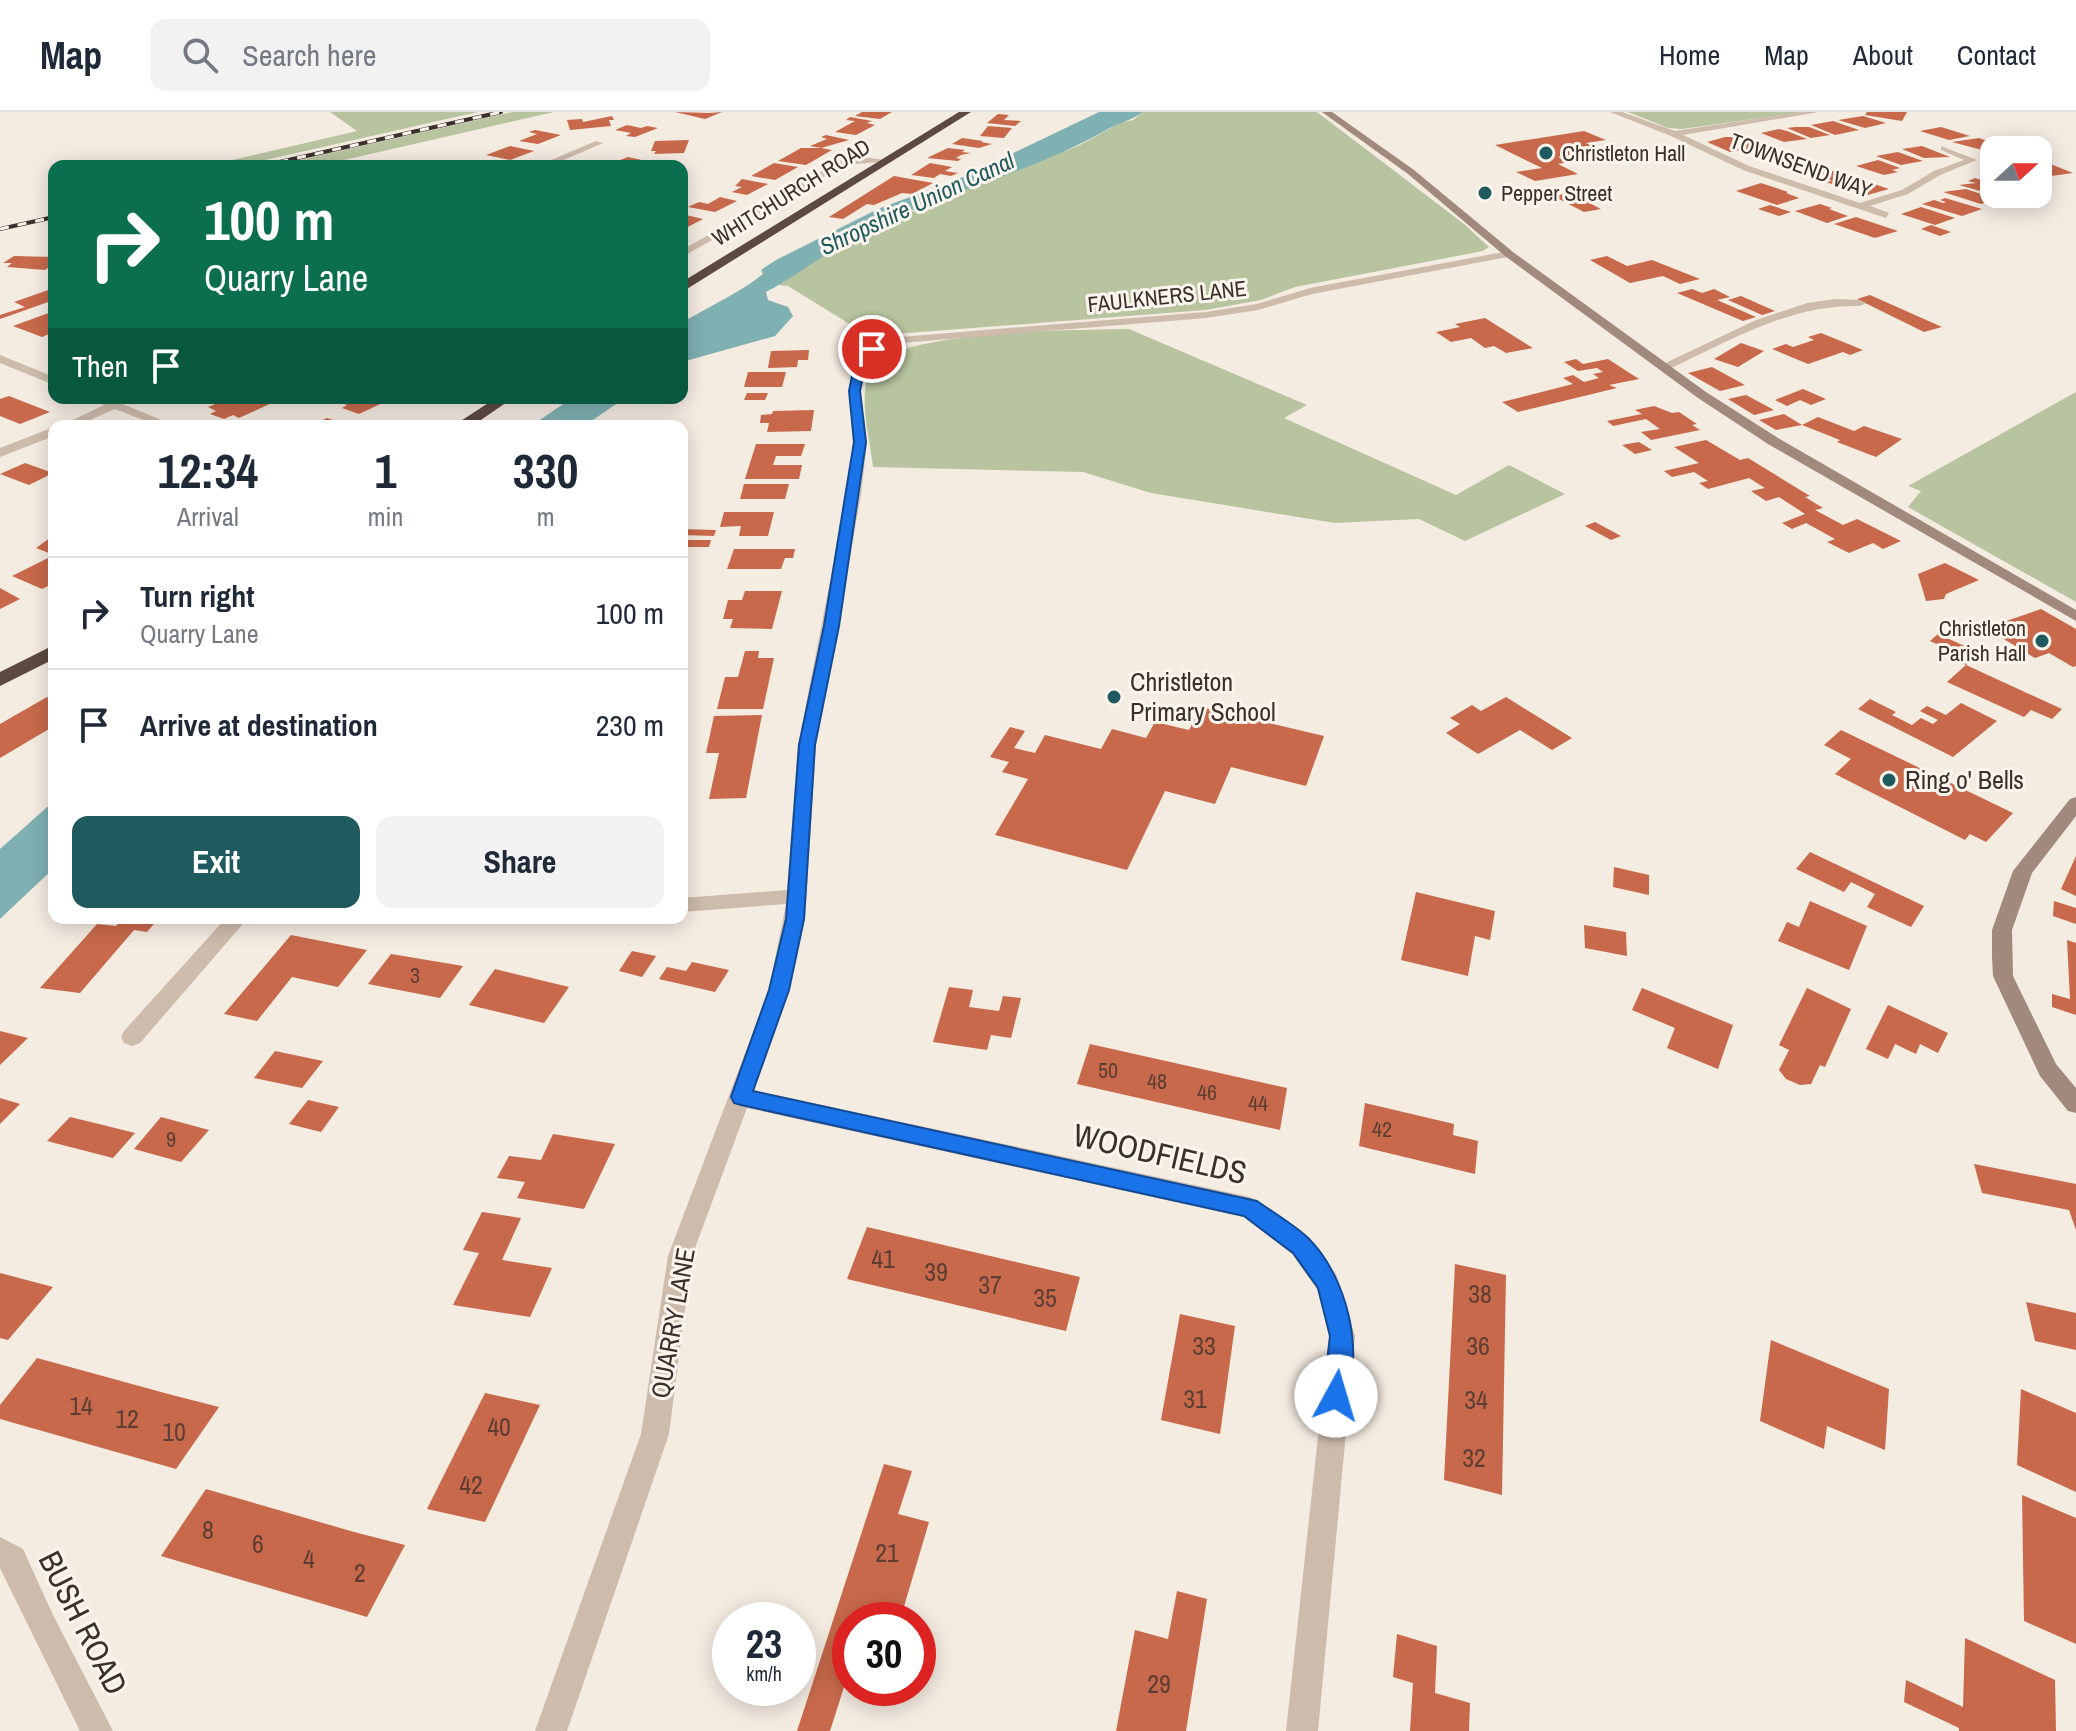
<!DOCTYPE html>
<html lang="en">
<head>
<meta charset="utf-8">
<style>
  body { margin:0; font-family:"Archivo Narrow",sans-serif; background:#f2f2f3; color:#1f2937; height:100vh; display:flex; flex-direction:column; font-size:30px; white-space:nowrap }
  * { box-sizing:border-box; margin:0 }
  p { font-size:26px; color:#747a83 }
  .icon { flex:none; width:44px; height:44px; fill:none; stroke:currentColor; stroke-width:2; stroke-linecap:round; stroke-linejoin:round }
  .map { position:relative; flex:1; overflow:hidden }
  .details { position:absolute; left:48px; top:308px; width:640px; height:504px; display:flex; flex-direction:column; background:#fff; border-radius:16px; box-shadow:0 4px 20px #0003 }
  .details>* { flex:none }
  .hud { position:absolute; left:48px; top:48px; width:640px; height:244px; border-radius:16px; box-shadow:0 4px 20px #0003; background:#0b6e4f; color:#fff; overflow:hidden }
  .needle { width:52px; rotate:69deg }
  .tools { position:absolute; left:1980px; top:24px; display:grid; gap:16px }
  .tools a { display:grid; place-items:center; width:72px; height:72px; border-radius:16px; background:#fff; box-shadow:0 4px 20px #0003; font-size:40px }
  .speed { position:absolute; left:712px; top:1490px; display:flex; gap:16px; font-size:40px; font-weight:700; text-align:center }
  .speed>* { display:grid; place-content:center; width:104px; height:104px; border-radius:50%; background:#fff; box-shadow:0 4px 20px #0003; line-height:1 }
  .speed small { font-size:20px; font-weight:400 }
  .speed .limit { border:12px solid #d22; background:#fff; color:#111 }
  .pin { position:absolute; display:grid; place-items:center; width:68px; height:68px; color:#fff; margin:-34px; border:4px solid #fff; border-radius:50%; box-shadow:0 2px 8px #0007 }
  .me { position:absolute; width:88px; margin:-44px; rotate:6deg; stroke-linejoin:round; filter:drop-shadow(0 0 6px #0008) }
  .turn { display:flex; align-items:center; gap:28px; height:168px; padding:0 24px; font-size:36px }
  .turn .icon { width:104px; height:104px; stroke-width:2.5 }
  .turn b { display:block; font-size:56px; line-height:68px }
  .then { display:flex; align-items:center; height:76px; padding:0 24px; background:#0003; gap:16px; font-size:30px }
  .eta { display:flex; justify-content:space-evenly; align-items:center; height:136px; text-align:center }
  .eta b { font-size:48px; font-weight:700; line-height:56px }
  .button { display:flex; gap:16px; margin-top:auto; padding:16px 24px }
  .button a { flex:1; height:92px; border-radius:16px; background:#1f5a5e; color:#fff; font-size:32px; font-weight:700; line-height:92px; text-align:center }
  .button a+a { background:#f2f2f3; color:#1f2937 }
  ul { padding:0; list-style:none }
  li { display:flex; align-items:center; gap:24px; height:112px; padding:0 24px; border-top:2px solid #e0e1e3 }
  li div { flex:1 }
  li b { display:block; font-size:30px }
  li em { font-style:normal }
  header { display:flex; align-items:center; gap:48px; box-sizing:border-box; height:112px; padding:0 40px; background:#fff; border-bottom:2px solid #e0e1e3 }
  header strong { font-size:38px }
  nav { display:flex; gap:44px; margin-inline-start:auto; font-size:28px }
  .search { width:560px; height:72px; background:#f2f2f3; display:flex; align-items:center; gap:20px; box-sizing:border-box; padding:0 28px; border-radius:16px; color:#747a83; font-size:30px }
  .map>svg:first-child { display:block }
  .green { fill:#b8c4a0 }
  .water { fill:#7fb0b2 }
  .building { fill:#c8694b }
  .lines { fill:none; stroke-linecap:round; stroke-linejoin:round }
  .street { fill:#cdbbac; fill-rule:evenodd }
  .secondary { fill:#a18a7d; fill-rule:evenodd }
  .highway { fill:#5c4a42; fill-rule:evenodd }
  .rail-casing { stroke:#3b302b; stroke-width:4 }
  .rail { stroke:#fbf5ee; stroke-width:3; stroke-dasharray:9; stroke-linecap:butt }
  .route { fill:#1a73e8; stroke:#114b97; stroke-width:2 }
  .poi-dot { fill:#1f5a5e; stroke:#fbf5ee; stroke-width:3 }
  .labels { text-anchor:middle; stroke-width:6; stroke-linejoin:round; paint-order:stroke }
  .far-poi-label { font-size:22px; fill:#3b302b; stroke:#fbf5ee; text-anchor:start }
  .far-street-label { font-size:22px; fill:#3b302b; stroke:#fbf5ee }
  .number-label { font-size:22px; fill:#5e3e33 }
  .far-water-label { font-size:24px; font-style:italic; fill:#1f5a5e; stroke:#fbf5ee }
  .poi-label { font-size:26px; fill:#3b302b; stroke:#fbf5ee; text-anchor:start }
  .near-number-label { font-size:26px; fill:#5e3e33 }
  .street-label { font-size:26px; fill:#3b302b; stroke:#fbf5ee }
  .near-street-label { font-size:32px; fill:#3b302b; stroke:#fbf5ee }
</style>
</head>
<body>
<header>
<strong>Map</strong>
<div class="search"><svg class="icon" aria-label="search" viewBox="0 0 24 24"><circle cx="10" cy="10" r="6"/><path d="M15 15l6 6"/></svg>Search here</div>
<nav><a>Home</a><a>Map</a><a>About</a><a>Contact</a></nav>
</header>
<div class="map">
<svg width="2076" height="1619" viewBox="0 0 2076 1619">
  <rect width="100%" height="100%" fill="#f4ebe1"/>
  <!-- green -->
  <path class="green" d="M330 0H478L239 54H207L357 19Z
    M512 0H554L318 54H273Z
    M1143 0H1317L1464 112 1489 135 1483 139 1295 175 1261 188 1205 198 869 224 788 174 779 173 836 134 872 115 1080 33 1120 11 1133 8Z
    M1628 0H1804L1682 17 1668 16Z
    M1129 217 1307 293 1284 306 1456 383 1509 353 1565 382 1465 429 1419 407 1335 411 1151 381 1083 360 873 355C870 326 857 284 871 257 892 218 1083 218 1129 217Z
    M2076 280V490L1908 395 1921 379 1908 374Z"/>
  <!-- water -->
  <path class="water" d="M1099 0H1143C1132 8 1122 10 1110 16 1035 59 950 79 871 116 834 133 803 161 766 180L768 188 788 195 793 204 775 224 682 250V211C709 194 738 182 763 162L761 158 776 148 878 97 963 65Z
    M572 286H625L584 314H531Z
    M54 689V756L0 807V737Z"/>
  <!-- building -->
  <path class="building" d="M675 0 710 1 722 0 705 7Z
    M862 0H892L880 7 855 4Z
    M1867 0H1907L1902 9 1865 3Z
    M998 2 1009 3 1004 8 1021 9 1015 14 987 11Z
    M612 4 614 8H609L611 14 570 18 567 8 582 7 583 10Z
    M1863 4 1886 11 1865 16 1838 8Z
    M850 5 872 9 867 11 875 13 856 23 835 20 855 9 846 8Z
    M1833 9 1859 18 1835 23 1811 13Z
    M627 13 641 16 647 14 658 16 635 25 626 24 631 21 615 18Z
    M988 14 1012 16 1004 26 980 24Z
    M1795 15H1809L1830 23 1811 26 1787 16Z
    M1941 15 1970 24 1949 28 1920 19Z
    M1779 17 1787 19 1807 27 1784 30 1761 21Z
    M535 18 561 23 538 32 519 29 537 22 529 20Z
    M1584 19 1606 28 1586 31 1601 38 1558 45 1569 50 1558 52 1578 62 1535 69 1516 60 1542 56 1495 33Z
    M826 23 849 28 821 36 832 38 806 53 778 49 801 36H821L810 34 827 27 821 25Z
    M1739 25 1762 35 1730 40 1707 30 1725 25Z
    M962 26 983 29 981 30 992 32 979 36 952 32Z
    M1979 26 2003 35 1982 38 1952 30Z
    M689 28 684 41 654 42 656 39H651L655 29Z
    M510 34 534 39 510 48 486 43Z
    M1922 34 1950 45 1924 46 1902 37Z
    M948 36 965 38 962 40 971 41 961 43 956 46 961 47 958 49 927 46Z
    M1898 40 1923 49 1901 53 1876 44Z
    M1794 44 1822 55 1803 59 1766 49Z
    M628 45 651 50 605 54 615 50Z
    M2038 47 2073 61 2044 65 2038 62Z
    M1878 48 1900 56 1892 58 1898 60 1884 63 1856 54Z
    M774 51 798 55 775 68 751 64Z
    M930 51 952 55 945 59 958 61 951 64 940 62 934 66 911 63Z
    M1826 57 1857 67 1835 73 1826 70 1832 69 1810 61Z
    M894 64 933 71 912 82 902 81 874 93 867 92 843 107 829 105Z
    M1975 66 1994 72V83L1959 73 1976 71 1968 69Z
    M742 67 768 72 747 83 732 80 742 75 735 74Z
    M1865 69 1889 77 1864 84 1842 75Z
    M1761 71 1788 80 1786 81 1799 86 1777 93 1736 79Z
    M1966 77 1996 87 1981 92 1943 80Z
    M1570 81 1601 97 1584 100 1553 84Z
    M720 85 737 89 715 100 688 95 699 90 708 92Z
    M1945 86 1982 97 1962 104 1922 92 1934 88 1943 91 1946 90 1940 88Z
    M1820 92 1832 96 1829 97 1848 104 1827 111 1795 99Z
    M1770 93 1791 100 1779 104 1758 97Z
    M1921 95 1955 106 1935 113 1901 102Z
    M682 102 703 107 682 118Z
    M1856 105 1898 119 1875 126 1834 112Z
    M1931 113 1951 120 1940 124 1921 117Z
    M14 144 54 145V152L45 158 7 155 12 151H3Z
    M1607 144 1627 154 1652 148 1700 167 1680 172 1663 164 1630 171 1590 148Z
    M54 176V188L0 207V203L25 195 14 190Z
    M1692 177 1702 181 1714 177 1730 185 1717 188 1756 205 1743 209 1677 181Z
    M1870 183 1942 215 1924 220 1857 187Z
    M1741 184 1775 199 1762 203 1728 188Z
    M54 199V220L42 225 13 214Z
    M1485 206 1533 236 1506 241 1494 234 1485 236 1471 226 1451 230 1436 220 1460 215 1455 212Z
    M1821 221 1863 238 1850 243 1843 240 1808 252 1772 237 1786 232 1793 235 1814 228 1808 225Z
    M1741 231 1764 239 1738 255 1714 247Z
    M809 238 808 248H798L797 255 768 256 771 239Z
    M1576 247 1583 252 1608 247 1639 267 1609 273 1617 276 1518 300 1502 290 1573 272 1563 266 1573 263 1584 270 1599 266 1593 262 1603 260 1597 256 1578 259 1564 250Z
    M1712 255 1745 273 1720 279 1688 261Z
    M748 260H786L782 275H744Z
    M1803 277 1826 287 1811 293 1800 288 1787 294 1775 288Z
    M747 281H768L765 288H744Z
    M1746 283 1774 298 1754 303 1728 287Z
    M9 284 50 300 20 312 0 304V287Z
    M230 286H246L259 291 267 288 274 290 239 306 233 303 224 307 210 302 216 299 208 295Z
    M345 286H393L359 302 342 296 347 293 337 290Z
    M1654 294 1672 301 1679 300 1697 312 1692 313 1700 318 1651 328 1641 320 1660 317 1646 307 1613 314 1607 309 1642 302 1635 298Z
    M814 298 811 319 767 320 769 311H760L761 303 772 302 773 299Z
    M1784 302 1802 313 1776 318 1759 308Z
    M1818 305 1854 319 1864 314 1902 327 1876 345 1837 330 1840 328 1802 313Z
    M327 306 349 313V314H311Z
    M1706 328 1740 348 1748 346 1810 384 1805 385 1823 396 1815 398 1843 413 1857 407 1901 429 1883 437 1873 431 1849 441 1827 430 1835 427 1806 411 1792 417 1782 411 1805 402 1779 385 1766 389 1751 379 1765 376 1749 366 1708 377 1699 371 1708 369 1694 360 1672 365 1664 359 1699 351 1674 335Z
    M1639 330 1652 338 1635 342 1622 333Z
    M756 332H805L801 344H776L773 353H802L799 367H745Z
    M25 351 53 361 29 373 0 362Z
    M744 372H789L785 387H740Z
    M724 400H774L768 424H739L741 414 720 415Z
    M1595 410 1621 424 1611 428 1585 414Z
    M682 417 716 418 714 424 682 423Z
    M54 423V471L42 477 12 464 54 443 36 436Z
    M682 428H711L709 435H682Z
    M734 437H795L793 446H785L781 457H727Z
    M1945 451 1979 468 1946 482 1944 487 1926 489 1918 462Z
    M0 476 20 487 0 497Z
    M745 479H782L772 517 730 516 733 507H723L728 488H742Z
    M2041 497 2076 517V554L2073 555 2049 541 2035 546 1986 516Z
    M1938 522 1980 541 1966 553 1936 540 1943 535 1930 529Z
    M745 539H759L758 546H774L763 597H717L725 565H738Z
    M1966 553 2062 597 2052 607 2031 598 2024 605 1947 570Z
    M47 585 54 589V614L0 646V612Z
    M1506 585 1572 626 1552 638 1520 618 1478 642 1446 621 1460 612 1450 606 1472 593 1481 599Z
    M1870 587 1896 600 1892 603 1912 613 1921 606 1933 612 1938 608 1920 599 1927 594 1946 603 1961 591 1997 609 1953 645 1858 597Z
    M1201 595 1324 624 1306 674 1231 655 1215 692 1165 679 1127 758 995 723 1028 667 1002 660 1009 650 990 645 1010 615 1025 619 1014 636 1035 641 1045 623 1101 637 1112 617 1146 626 1155 610 1189 618Z
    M762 603 746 686 709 687 719 641H706L714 604Z
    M1841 618 2013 701 1986 730 1970 722 1965 728 1835 662 1851 647 1824 633Z
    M1810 740 1924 794 1911 815 1867 795 1875 782 1851 770 1844 780 1796 757Z
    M2076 744V784L2061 777Z
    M1614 755 1649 763V783L1613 775Z
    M1416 780 1495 799 1490 828 1475 824 1468 864 1401 848Z
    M1810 789 1867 814 1849 858 1778 829 1787 810 1799 815Z
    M2054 789 2076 796V812L2053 804Z
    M123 806H159L147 820 134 818 80 881 40 876 97 812 116 814Z
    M1584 813 1626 820 1627 844 1585 836Z
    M291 823 367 838 338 875 292 865 257 909 224 902Z
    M2067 828 2076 831V903L2052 895V882L2070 887Z
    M632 839 656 844 642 865 619 859Z
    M391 842 463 854 440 886 368 872Z
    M692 850 729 858 715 880 659 867 667 855 686 859Z
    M495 857 569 875 544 911 469 893Z
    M949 875 973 878 969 895 999 899 1003 884 1021 886 1011 926 991 923 987 938 933 930Z
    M1642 876 1733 913 1718 957 1667 936 1675 916 1632 898Z
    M1807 876 1851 897 1825 955 1820 953 1811 972 1800 973 1786 967 1779 958 1789 938 1779 933Z
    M1888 893 1948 921 1938 941 1920 932 1916 942 1895 932 1888 947 1866 937Z
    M0 919 28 926 0 953Z
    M1090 932 1287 976 1280 1018 1077 972Z
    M275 939 323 949 302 976 254 966Z
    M0 986 20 992 0 1012Z
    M308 988 339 995 321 1020 289 1012Z
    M1365 991 1454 1012 1453 1023 1478 1029 1475 1062 1359 1034Z
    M70 1005 103 1013 135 1021 113 1046 47 1029Z
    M161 1005 209 1018 181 1050 134 1037Z
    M553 1022 615 1032 584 1097 517 1086 525 1070 497 1066 509 1044 541 1048Z
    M1974 1052 2076 1072V1118L2069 1098 1982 1081Z
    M482 1100 521 1106 502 1148 552 1156 530 1205 453 1193 479 1141 463 1138Z
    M867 1115 1080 1165 1066 1219 847 1167Z
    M1455 1152 1506 1163 1502 1383 1444 1368Z
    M0 1161 53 1175 8 1228 0 1226Z
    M2026 1190 2076 1201V1238L2035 1229Z
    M1180 1202 1235 1214 1220 1322 1161 1308Z
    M1771 1228 1889 1277 1885 1338 1827 1314 1824 1337 1760 1309Z
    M37 1246 172 1283 219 1295 176 1357 0 1307V1293Z
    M2021 1277 2076 1301V1380L2017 1353Z
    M485 1281 540 1293 485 1410 427 1397Z
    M884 1352 912 1359 898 1402 929 1410 900 1508H850V1576H880L877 1585 844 1575 830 1619H797Z
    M206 1377 354 1420 405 1433 367 1505 161 1444Z
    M2022 1383 2076 1406V1532L2024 1509Z
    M1177 1479 1207 1487 1186 1619H1116L1135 1518 1168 1527Z
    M1397 1522 1437 1534 1435 1581 1470 1591 1469 1619H1410L1413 1571 1393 1565Z
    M1965 1526 2055 1568 2056 1619H1959V1616L1904 1590 1906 1568 1963 1595Z"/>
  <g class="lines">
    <!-- street -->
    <path class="street" d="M1610 0H1622L1675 19 1799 0H1819L1683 23 1749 54 1860 91 1902 78 1934 59 1964 48 1941 38V34L1977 48 1940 63 1908 82 1870 94 1889 101 1886 106 1743 58 1671 24Z
      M596 29 603 31 550 54H537Z
      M857 44 891 49 845 53 682 145V138L839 49Z
      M1509 139 1514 142 1513 144 1312 182 1258 198 1206 206 901 231 876 240 865 254 861 279 867 330 861 383 816 633 805 807 789 878 753 978 1250 1085 1310 1126 1337 1164 1355 1224 1318 1619H1286L1329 1224 1317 1177 1292 1142 1244 1105 747 996 692 1144 669 1322 567 1619H535L641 1322 668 1144 769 878 786 792 682 800V786L787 778 798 633 847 383 853 330 849 279 853 254 868 234 900 225 1206 200 1257 192 1310 176Z
      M1836 187 1860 188 1866 191 1860 194C1790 192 1729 229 1667 258L1657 255 1756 208 1807 191Z
      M0 243 54 265V273L0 251Z
      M91 286H108L176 314H158L115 297 77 314H60L104 293Z
      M54 315V324L0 345V336Z
      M226 806H248L140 931 132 934 124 931 121 925 124 919Z
      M0 1425 23 1437 52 1501 113 1619H80L0 1456Z"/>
    <!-- secondary -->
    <path class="secondary" d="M1322 0H1332L1414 58 1513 140 1706 280 1778 326 2076 498V509L1768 332 1698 286 1505 144 1408 62Z
      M2076 685V704L2032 761 2012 818 2013 864 2056 952 2076 976V1001L2068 999 2040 964 1993 864 1992 845V818L2013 759 2070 687Z"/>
    <!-- highway -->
    <path class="highway" d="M959 0H971L682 180V170Z
      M496 286H513L472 314H453Z
      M54 533V547L0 574V560Z"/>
    <defs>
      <path id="rail" d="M262 54 501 0
        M0 117 54 105"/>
    </defs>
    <!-- rail casing -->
    <use href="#rail" class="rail-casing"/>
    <!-- rail -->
    <use href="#rail" class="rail"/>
  </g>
  <!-- route -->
  <path class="route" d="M869 234 878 237 865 254 860 279 866 330 839 514 815 633 804 807 789 878 753 979 1257 1089C1274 1101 1293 1112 1307 1125 1347 1163 1366 1242 1344 1292L1336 1296 1327 1292 1323 1284 1330 1224 1318 1176 1293 1141 1244 1104 741 993 734 991 731 985 769 878 786 807 799 633 824 514 854 330 849 279 854 254Z"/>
  <!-- markers -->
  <g class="poi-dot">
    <circle cx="1546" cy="41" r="8"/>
    <circle cx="1485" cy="81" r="8"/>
    <circle cx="2042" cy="529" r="8"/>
    <circle cx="1114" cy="585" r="8"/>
    <circle cx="1889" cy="668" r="8"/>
  </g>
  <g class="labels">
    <!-- far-poi labels -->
    <g class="far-poi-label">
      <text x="1562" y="49">Christleton Hall</text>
      <text x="1501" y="89">Pepper Street</text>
      <text x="2026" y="524" text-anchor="end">Christleton<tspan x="2026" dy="25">Parish Hall</tspan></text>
    </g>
    <!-- far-street labels -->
    <g class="far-street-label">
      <text transform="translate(1801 53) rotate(20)" y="8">TOWNSEND WAY</text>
      <text transform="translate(791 80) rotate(-32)" y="8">WHITCHURCH ROAD</text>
      <text transform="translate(1167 184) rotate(-6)" y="8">FAULKNERS LANE</text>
    </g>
    <!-- number labels -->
    <g class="number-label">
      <text x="415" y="871">3</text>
      <text x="1108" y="966">50</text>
      <text x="1157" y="977">48</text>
      <text x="1207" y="988">46</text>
      <text x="1258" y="999">44</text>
      <text x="1382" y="1025">42</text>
      <text x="171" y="1035">9</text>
    </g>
    <!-- far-water labels -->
    <g class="far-water-label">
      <text transform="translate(917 92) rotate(-25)" y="8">Shropshire Union Canal</text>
    </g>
    <!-- poi labels -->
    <g class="poi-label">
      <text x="1130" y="579">Christleton<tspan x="1130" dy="30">Primary School</tspan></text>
      <text x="1905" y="677">Ring o' Bells</text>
    </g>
    <!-- near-number labels -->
    <g class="near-number-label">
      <text x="883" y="1156">41</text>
      <text x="936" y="1169">39</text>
      <text x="990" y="1182">37</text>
      <text x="1480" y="1191">38</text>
      <text x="1045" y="1195">35</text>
      <text x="1204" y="1243">33</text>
      <text x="1478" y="1243">36</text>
      <text x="1195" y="1296">31</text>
      <text x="1476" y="1297">34</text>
      <text x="81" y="1303">14</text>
      <text x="127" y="1316">12</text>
      <text x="499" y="1324">40</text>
      <text x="174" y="1329">10</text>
      <text x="1474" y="1355">32</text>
      <text x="471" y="1382">42</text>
      <text x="208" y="1427">8</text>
      <text x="258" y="1441">6</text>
      <text x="887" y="1450">21</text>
      <text x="309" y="1456">4</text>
      <text x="360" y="1470">2</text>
      <text x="1159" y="1581">29</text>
    </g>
    <!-- street labels -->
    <g class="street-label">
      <text transform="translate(673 1211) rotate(-80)" y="9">QUARRY LANE</text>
    </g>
    <!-- near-street labels -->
    <g class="near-street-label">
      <text transform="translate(1160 1042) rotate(13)" y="11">WOODFIELDS</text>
      <text transform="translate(83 1511) rotate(63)" y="11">BUSH ROAD</text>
    </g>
  </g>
</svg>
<div class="tools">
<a><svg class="needle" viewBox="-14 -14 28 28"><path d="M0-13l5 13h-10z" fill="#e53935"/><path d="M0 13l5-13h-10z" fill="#747a83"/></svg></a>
</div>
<div class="speed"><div>23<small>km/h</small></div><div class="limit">30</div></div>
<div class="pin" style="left:872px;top:237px;background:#d93025"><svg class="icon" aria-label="arrive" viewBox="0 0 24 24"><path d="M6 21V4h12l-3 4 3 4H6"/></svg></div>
<svg class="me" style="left:1336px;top:1284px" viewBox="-20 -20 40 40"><circle r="19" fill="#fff"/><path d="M0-13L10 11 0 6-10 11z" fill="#1a73e8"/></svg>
<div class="hud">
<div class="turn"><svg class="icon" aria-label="right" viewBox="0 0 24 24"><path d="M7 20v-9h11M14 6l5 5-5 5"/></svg><div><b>100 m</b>Quarry Lane</div></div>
<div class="then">Then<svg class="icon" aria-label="arrive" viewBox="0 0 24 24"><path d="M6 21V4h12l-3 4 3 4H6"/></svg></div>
</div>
<section class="details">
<div class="eta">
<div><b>12:34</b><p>Arrival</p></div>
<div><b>1</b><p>min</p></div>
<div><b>330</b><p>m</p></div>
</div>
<ul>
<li><svg class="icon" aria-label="right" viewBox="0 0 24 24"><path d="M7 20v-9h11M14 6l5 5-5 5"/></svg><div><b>Turn right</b><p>Quarry Lane</p></div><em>100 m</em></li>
<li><svg class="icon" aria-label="arrive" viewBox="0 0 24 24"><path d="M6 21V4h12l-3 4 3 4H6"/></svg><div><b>Arrive at destination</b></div><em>230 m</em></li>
</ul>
<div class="button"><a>Exit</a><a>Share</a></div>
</section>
</div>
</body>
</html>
